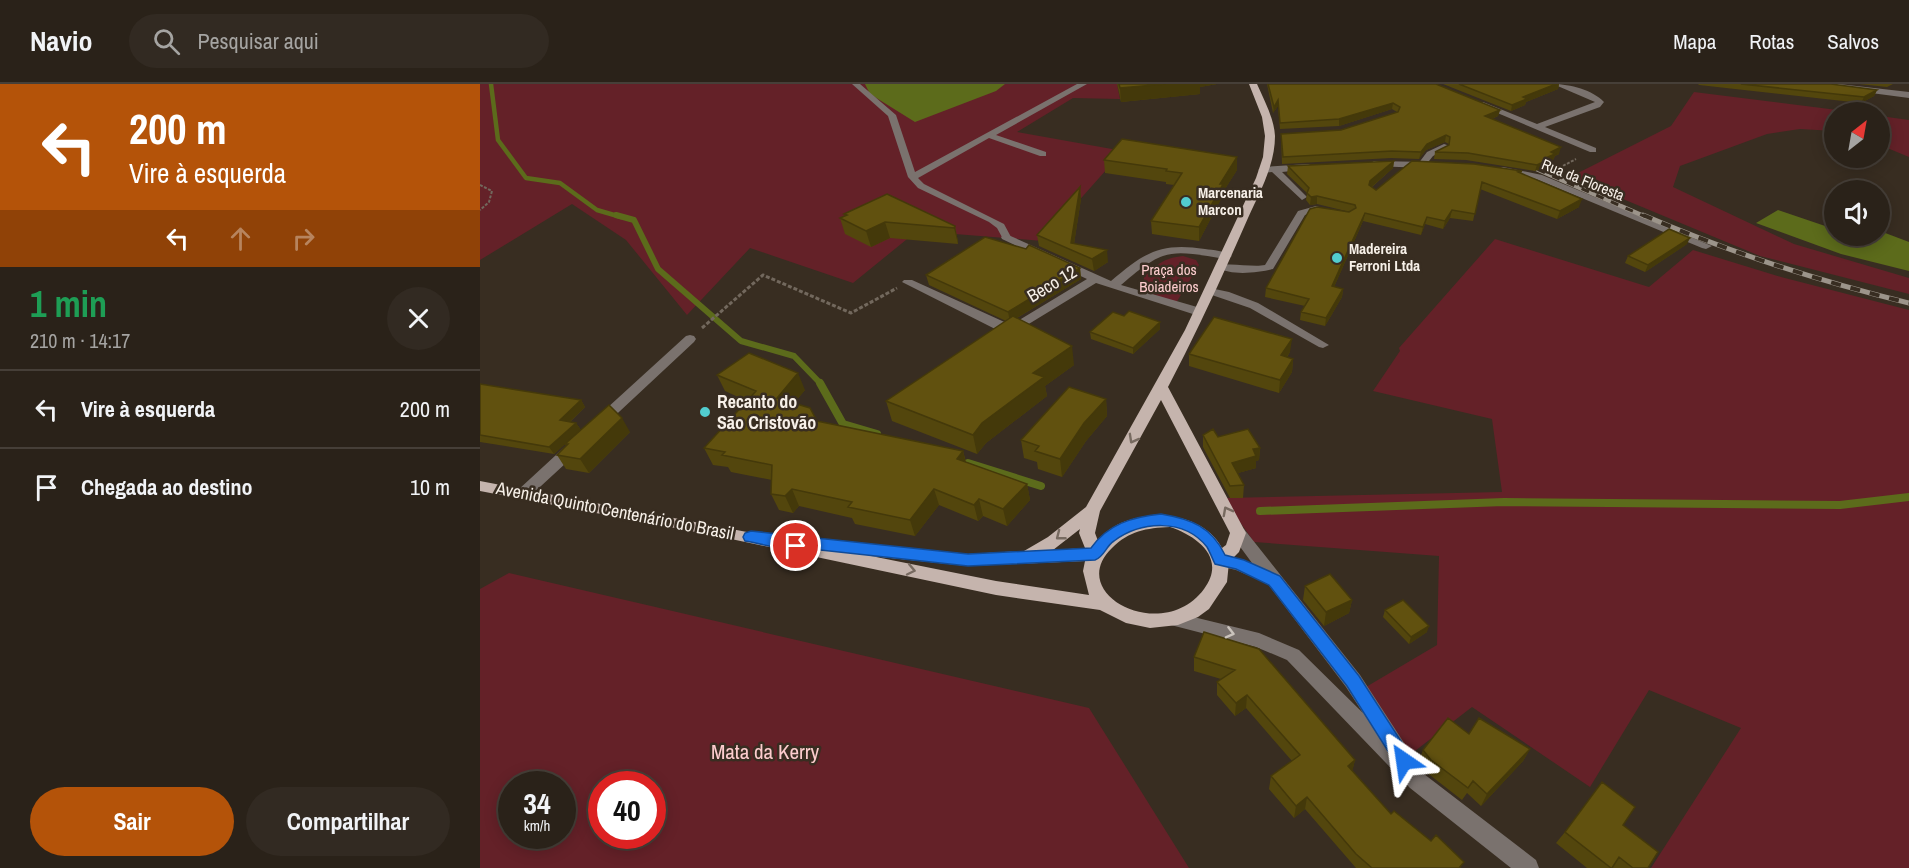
<!DOCTYPE html>
<html lang="pt">
<head>
<meta charset="utf-8">
<style>
  body { margin:0; font-family:"Archivo Narrow",sans-serif; background:#322a22; color:#f1f3f6; height:100vh; display:flex; flex-direction:column; font-size:22px; white-space:nowrap }
  * { box-sizing:border-box; margin:0 }
  p { font-size:20px; color:#a5a4a2 }
  .icon { flex:none; width:33px; height:33px; fill:none; stroke:currentColor; stroke-width:2; stroke-linecap:round; stroke-linejoin:round }
  .map { position:relative; flex:1; overflow:hidden }
  .details { display:flex; flex-direction:column; background:#2a2219; width:480px }
  .details>* { flex:none }
  .banner { background:#b45309; color:#fff; overflow:hidden }
  .needle { width:39px; rotate:31deg }
  .fabs { position:absolute; left:1344px; top:18px; display:grid; gap:12px }
  .fabs a { display:grid; place-items:center; width:66px; height:66px; border-radius:50%; background:#2a2219; box-shadow:0 3px 15px #0003,0 0 0 2px #463f38; font-size:30px }
  .speed { position:absolute; left:18px; top:687px; display:flex; gap:12px; font-size:30px; font-weight:700; text-align:center }
  .speed>* { display:grid; place-content:center; width:78px; height:78px; border-radius:50%; background:#2a2219; box-shadow:0 3px 15px #0003,0 0 0 2px #463f38; line-height:1 }
  .speed small { font-size:15px; font-weight:400 }
  .speed .limit { border:9px solid #d22; background:#fff; color:#111 }
  .pin { position:absolute; display:grid; place-items:center; width:51px; height:51px; color:#fff; margin:-26px; border:3px solid #fff; border-radius:50%; box-shadow:0 2px 6px #0007 }
  .me { position:absolute; width:66px; margin:-33px; rotate:328deg; stroke-linejoin:round; filter:drop-shadow(0 0 4px #0008) }
  .turn { display:flex; align-items:center; gap:21px; height:126px; padding:0 30px; font-size:27px }
  .turn .icon { width:78px; height:78px; stroke-width:2.5 }
  .turn b { display:block; font-size:42px; line-height:51px }
  .lanes { display:flex; align-items:center; height:57px; padding:0 30px; background:#0003; justify-content:center; gap:30px; direction:ltr }
  .lanes .off { opacity:.35 }
  .round { display:grid; place-items:center; flex:none; width:63px; height:63px; border-radius:32px; background:#322a22 }
  .headline { display:flex; align-items:center; justify-content:space-between; height:102px; padding:0 30px }
  h1 { font-size:36px; font-weight:700; line-height:45px; color:#1e9e55 }
  .cta { display:flex; gap:12px; margin-top:auto; padding:12px 30px }
  .cta a { flex:1; height:69px; border-radius:36px; background:#b45309; color:#fff; font-size:24px; font-weight:700; line-height:69px; text-align:center }
  .cta a+a { background:#322a22; color:#f1f3f6 }
  ul { padding:0; list-style:none }
  li { display:flex; align-items:center; gap:18px; height:78px; padding:0 30px; border-top:2px solid #463f38 }
  li div { flex:1 }
  li b { display:block; font-size:22px }
  li em { font-style:normal }
  header { display:flex; align-items:center; gap:36px; box-sizing:border-box; height:84px; padding:0 30px; background:#2a2219; border-bottom:2px solid #463f38 }
  header strong { font-size:28px }
  nav { display:flex; gap:33px; margin-inline-start:auto; font-size:21px }
  .search { width:420px; height:54px; background:#322a22; display:flex; align-items:center; gap:15px; box-sizing:border-box; padding:0 21px; border-radius:33px; color:#a5a4a2; font-size:22px }
  main { display:flex; flex:1; min-height:0 }
  .map>svg:first-child { display:block }
  .green { fill:#642128; fill-rule:evenodd }
  .water { fill:#5c6b1b }
  .lines { fill:none; stroke-linecap:round; stroke-linejoin:round }
  .stream-far2 { stroke:#5c6b1b; stroke-width:4.5 }
  .stream-far1 { stroke:#5c6b1b; stroke-width:6 }
  .stream { stroke:#5c6b1b; stroke-width:8 }
  .path-far1 { stroke:#72685d; stroke-width:2; stroke-dasharray:3 1.5; stroke-linecap:butt }
  .path { stroke:#72685d; stroke-width:3; stroke-dasharray:4 2; stroke-linecap:butt }
  .service { fill:#7a726e; fill-rule:evenodd }
  .minor { fill:#7a726e; fill-rule:evenodd }
  .tertiary { fill:#7a726e; fill-rule:evenodd }
  .primary { fill:#c5b4ad; fill-rule:evenodd }
  .rail-far1-casing { stroke:#9c948a; stroke-width:4.5 }
  .rail-casing { stroke:#9c948a; stroke-width:5 }
  .rail-far1 { stroke:#382d21; stroke-width:3; stroke-dasharray:8; stroke-linecap:butt }
  .rail { stroke:#382d21; stroke-width:4; stroke-dasharray:10; stroke-linecap:butt }
  .wall { fill:#53460d }
  .shaded-wall { fill:#44390a }
  .building { fill:#61510f; stroke:#44390a; stroke-width:1.5 }
  .oneway { stroke:#776a60 }
  .oneway2 { stroke:#cbc4bd }
  .route { fill:#1a73e8; stroke:#114b97; stroke-width:1.5 }
  .poi-dot { fill:#52cdcf; stroke:#382d21; stroke-width:2 }
  .labels { text-anchor:middle; stroke-width:5; stroke-linejoin:round; paint-order:stroke }
  .far-street-label { font-size:15px; fill:#f7f0e8; stroke:#382d21 }
  .far-poi-label { font-size:15px; font-weight:bold; fill:#f7f0e8; stroke:#382d21; text-anchor:start }
  .far-park-label { font-size:15px; fill:#fdcdce; stroke:#382d21 }
  .street-label { font-size:18px; fill:#f7f0e8; stroke:#382d21 }
  .poi-label { font-size:18px; font-weight:bold; fill:#f7f0e8; stroke:#382d21; text-anchor:start }
  .near-park-label { font-size:21px; fill:#fdcdce; stroke:#382d21 }
</style>
</head>
<body>
<header>
<strong>Navio</strong>
<div class="search"><svg class="icon" aria-label="search" viewBox="0 0 24 24"><circle cx="10" cy="10" r="6"/><path d="M15 15l6 6"/></svg>Pesquisar aqui</div>
<nav><a>Mapa</a><a>Rotas</a><a>Salvos</a></nav>
</header>
<main>
<section class="details">
<div class="banner">
<div class="turn"><svg class="icon" aria-label="left" viewBox="0 0 24 24"><path d="M17 20v-9H6M10 6l-5 5 5 5"/></svg><div><b>200 m</b>Vire à esquerda</div></div>
<div class="lanes"><svg class="icon" aria-label="left" viewBox="0 0 24 24"><path d="M17 20v-9H6M10 6l-5 5 5 5"/></svg><svg class="icon off" aria-label="ahead" viewBox="0 0 24 24"><path d="M12 20V5M6 11l6-6 6 6"/></svg><svg class="icon off" aria-label="right" viewBox="0 0 24 24"><path d="M7 20v-9h11M14 6l5 5-5 5"/></svg></div>
</div>
<div class="headline"><div><h1>1 min</h1><p>210 m · 14:17</p></div><a class="round"><svg class="icon" aria-label="close" viewBox="0 0 24 24"><path d="M6 6l12 12M18 6L6 18"/></svg></a></div>
<ul>
<li><svg class="icon" aria-label="left" viewBox="0 0 24 24"><path d="M17 20v-9H6M10 6l-5 5 5 5"/></svg><div><b>Vire à esquerda</b></div><em>200 m</em></li>
<li><svg class="icon" aria-label="arrive" viewBox="0 0 24 24"><path d="M6 21V4h12l-3 4 3 4H6"/></svg><div><b>Chegada ao destino</b></div><em>10 m</em></li>
</ul>
<div class="cta"><a>Sair</a><a>Compartilhar</a></div>
</section>
<div class="map">
<svg width="1429" height="784" viewBox="0 0 1429 784">
  <rect width="100%" height="100%" fill="#382d21"/>
  <!-- green -->
  <path class="green" d="M0 0H637L640 15 593 14 537 48 643 67 563 157 437 147 373 199 270 164 207 231 146 156 92 120 0 176Z
    M1214 8 1373 28H1354V47L1320 45 1287 50 1200 82 1193 103 1314 160 1429 194V210L1280 172 1090 93 1191 42Z
    M1400 32 1429 36V73L1400 61Z
    M1015 155 1169 203 1213 166 1301 193 1429 226V784H1171L1261 644 1169 606 1110 703 992 623 931 670 886 603 957 561 959 472 774 458 743 414 1022 408 1012 335 893 307 920 267 919 264Z
    M703 172 716 176 719 181 696 219 669 209 663 204 664 193C677 180 684 174 703 172Z
    M29 489 609 624 709 784H0V505ZM32 700H82V752H32ZM122 700H172V752H122Z"/>
  <!-- water -->
  <path class="water" d="M385 0H525L516 7 435 38 390 10Z
    M1298 126 1354 145V152H1400V147L1429 158V187L1361 170 1276 139Z"/>
  <g class="lines">
    <!-- stream-far2 -->
    <path class="stream-far2" d="M11 0 18 56 46 94 80 99 117 126 141 133"/>
    <!-- stream-far1 -->
    <path class="stream-far1" d="M136 131 154 136 178 185 261 257 314 272 341 300"/>
    <!-- stream -->
    <path class="stream" d="M340 299 363 340 397 350
      M488 379 561 402
      M780 427 1024 418 1360 421 1429 413"/>
    <!-- path-far1 -->
    <path class="path-far1" d="M1079 84 1096 75
      M0 101 12 107 9 118 0 126"/>
    <!-- path -->
    <path class="path" d="M222 244 283 191 371 229 417 204"/>
    <!-- service -->
    <path class="service" d="M372 0H380L416 31 435 88 597 0H607L516 51 566 68V72H560L509 54 438 94 444 100 524 140 531 153 526 156 523 155 517 144 509 138 438 104 428 93 408 32Z
      M964 60 967 61V65L953 72 945 82H939L938 80 947 68Z
      M836 122 851 127 846 130 836 128 825 131 793 185C777 189 750 192 737 183 746 177 772 184 785 181L818 127Z
      M730 204 749 208 778 219 849 261 843 264 839 263 770 224 726 209 725 207Z"/>
    <!-- minor -->
    <path class="minor" d="M1073 0C1090 0 1113 6 1124 18L1120 23 1065 43 1116 64V68H1110L996 20 1003 18 1057 40 1115 18Z
      M1334 0H1359L1429 8V14L1338 2Z
      M894 77 948 78 953 81 948 84 891 82 889 80Z
      M828 80 831 81V85L802 88 827 113 822 116 792 88 783 89 778 86 783 83Z
      M1023 83 1062 91 1232 162 1226 165 1222 164 1056 95 1020 88V84Z
      M526 150 631 197C664 169 680 158 725 165 733 166 745 167 752 172L746 175C690 166 685 163 641 201L724 225V231H716L616 199 529 252 422 198 424 196H432L531 241 607 195 522 155 521 153Z
      M210 251 214 252 216 255 214 258 125 341H115L113 338 115 335 206 252Z
      M94 358 101 363 99 367 48 414H38L35 410 38 406 89 359Z"/>
    <!-- tertiary -->
    <path class="tertiary" d="M758 443 764 445 880 591 928 665 931 672 929 675 944 690 1056 776 1059 784H1031L930 704 807 576 776 563 687 540 684 535 687 530 693 528 779 549 819 566 883 629 866 603 788 500 756 486 734 481 732 476 734 471 740 470 772 479 750 449 752 445Z"/>
    <!-- primary -->
    <path class="primary" d="M769 0H777C784 16 794 34 795 52 795 81 780 108 768 134 743 191 717 248 688 303L766 449 759 468 749 478 747 498 729 525 718 533 698 541 670 544 646 539 620 526 516 511 237 452 0 407V397L346 463 348 458 354 456 488 470 544 467 568 453 606 423 705 246 776 94 783 73 785 52 782 33ZM681 316 750 449 746 461 742 464C723 428 665 423 632 444 627 447 623 453 618 457L615 449 620 427ZM690 443C717 452 747 474 724 505 683 561 584 510 632 464 649 447 666 444 690 443ZM600 445 599 449 605 464 573 466ZM391 472 488 482 605 477 603 487 609 511 516 497Z"/>
    <defs>
      <path id="rail-far1" d="M1043 79 1166 133"/>
      <path id="rail" d="M1163 131C1249 168 1338 197 1429 219"/>
    </defs>
    <!-- rail-far1 casing -->
    <use href="#rail-far1" class="rail-far1-casing"/>
    <!-- rail casing -->
    <use href="#rail" class="rail-casing"/>
    <!-- rail-far1 -->
    <use href="#rail-far1" class="rail-far1"/>
    <!-- rail -->
    <use href="#rail" class="rail"/>
  </g>
  <!-- wall -->
  <path class="wall" d="M637 0H737L720 3V10L641 18Z
    M787 0H956L1020 26 1018 32 1012 35 1079 70 1075 72 1073 76 1070 77 1069 81 1055 87 986 76 954 75 955 68 969 61V60L965 58 946 66 939 75 911 74 802 80 801 50 861 46 917 28 912 25 859 42 800 45 798 22 793 29Z
    M963 0H1079L1078 5 1046 18 1045 21 1031 27Z
    M1218 0H1351L1397 6 1394 12 1381 19 1219 1Z
    M1379 0H1413L1407 3Z
    M624 76 757 86 743 108 742 113 719 157 672 150 671 137 694 101 686 100V98L625 89Z
    M914 77 913 84 892 103 896 106 1042 87 1041 90 1099 123 1077 135 1000 105 993 137 970 134 963 145 945 140 941 151 883 137 854 203 863 205 862 213 845 242 820 236 821 228 825 222 785 213 786 204 870 128 837 120 830 121 826 116 827 109 807 90 808 82Z
    M600 103 601 115 594 160 628 178 614 187 559 162 557 151Z
    M364 130 475 142 478 158V160L410 154 391 163 365 150 360 134 365 132Z
    M1207 160 1165 188 1145 179 1148 172Z
    M600 184 601 195 537 234 594 281 565 302 567 312 506 359 497 370 412 337 406 317 526 237 449 201 446 191Z
    M644 232 680 238V245L653 270 611 255 610 248Z
    M810 268 807 273 813 275 812 288 799 309 709 282V270Z
    M237 291 325 306 314 319 337 337 483 367 486 378 547 400 550 416 527 442 503 432 498 437 459 421 435 452 375 440 372 434 319 422 313 429 299 426 291 410 292 396 251 388 248 383 233 381 224 364 267 317 245 307Z
    M0 300 101 316 105 323 90 338 96 339 101 346 150 348 109 389 86 385 77 371 86 362 85 360 74 370 0 358Z
    M626 315 627 332 606 357 582 393 558 385 557 378 544 374 541 356Z
    M723 351 738 353 780 364 779 376 776 377V384L758 389 764 401 763 414H750L723 363Z
    M825 502 872 516 869 529 844 542 823 516Z
    M905 526 947 548 929 560 903 533Z
    M724 548 875 676 872 687 911 730 981 784H876L825 725 814 734 789 705 791 692 812 677 766 624 755 632 737 611V598L741 595 714 587V573Z
    M989 650 1050 665 1043 677 1001 722 987 709 982 716 946 688 938 679 943 666Z
    M1143 741 1168 784H1107L1076 759 1085 748Z"/>
  <!-- shaded-wall -->
  <path class="shaded-wall" d="M686 0H737L720 3V10L641 18 640 4Z
    M1076 0H1079L1078 5 1046 18 1045 21 1031 27 1032 21 1043 13Z
    M1397 6 1394 12 1381 19 1384 13Z
    M798 16V22L793 29 794 23Z
    M913 19 912 25 859 42V35Z
    M1020 26 1018 32 1003 39 1005 32Z
    M966 51 965 58 946 66 939 75 941 68 947 60Z
    M1081 63 1079 70 1075 72 1073 76 1070 77 1069 81 1055 87 1057 81 1071 68Z
    M757 73V86L743 108 742 113 719 157V143L740 100Z
    M914 77 913 84 889 105 890 97Z
    M600 103 601 115 593 166 591 159Z
    M837 112V120L830 121 831 113Z
    M1102 115 1099 123 1077 135 1080 127Z
    M972 126 970 134 963 145 965 137Z
    M885 129 883 137 851 210 852 202Z
    M947 133 945 140 941 151 943 143Z
    M405 138 410 154 391 163 386 147Z
    M475 142 478 158V160L474 144Z
    M1210 154 1207 160 1165 188 1168 181Z
    M627 166 628 178 614 187 612 175Z
    M600 184 601 195 530 238 528 228Z
    M863 205 862 213 845 242 846 234Z
    M680 238V245L653 270V264Z
    M812 255 810 268 799 284 801 271Z
    M592 262 594 281 565 302 567 312 506 359 497 370 493 351 502 339 553 289Z
    M813 275 812 288 799 309 800 296Z
    M318 289 325 306 304 331 297 314Z
    M626 315 627 332 606 357 582 393 580 375 604 339Z
    M101 316 105 323 84 343 80 336Z
    M142 334 150 348 109 389 100 375Z
    M96 339 101 346 74 370 69 363Z
    M780 364 779 376 776 377V384L751 391 752 379 773 365Z
    M483 367 487 384 477 375Z
    M547 400 550 416 527 442 523 425Z
    M312 405 319 422 313 429 305 412Z
    M454 405 459 421 435 452 430 436Z
    M499 415 503 432 498 437 494 421Z
    M872 516 869 529 844 542 846 528Z
    M949 542 947 548 929 560 931 553Z
    M767 611 766 624 755 632 756 619Z
    M1050 665 1043 677 1001 722 1007 710Z
    M875 676 872 689 868 682Z
    M827 713 825 725 814 734 816 722Z"/>
  <!-- building -->
  <path class="building" d="M639 0H685L640 4Z
    M788 0H956L1020 26 1005 32 1081 63 1071 68 1075 70 1068 73 1071 74 1057 81 988 69 955 68 969 61 970 53 966 51 947 60 941 68 912 67 803 73 801 50 861 46 918 28 920 23 913 19 859 35 800 39 798 16 794 23Z
    M979 0H1076L1043 13 1047 15 1032 21Z
    M1261 0H1351L1397 6 1384 13Z
    M642 55 757 73 740 100H743L719 143 671 137 702 89 686 87 687 85 624 76Z
    M914 77 890 97 889 101 896 106 932 77 994 80 1042 87 1038 88 1102 115 1080 127 1002 98 995 130 972 126 965 137 947 133 943 143 885 129 852 202 863 205 846 234 821 228 829 215 786 204 830 125 837 123 869 128 876 124 875 121 837 112 831 113 827 109 829 104 808 82Z
    M600 103 591 159 627 166 612 175 557 151Z
    M407 110 475 142 474 144 405 138 386 147 360 134 367 131 364 130Z
    M1189 145 1210 154 1168 181 1148 172Z
    M505 153 546 165 549 161 600 184 528 228 446 191Z
    M649 227 680 238 653 264 610 248 633 228 644 232Z
    M533 232 592 262 553 289 564 293 502 339 493 351 406 317Z
    M734 233 812 255 801 271 813 275 800 296 709 270Z
    M269 269 318 289 297 314 330 324 337 337 483 367 477 375 547 400 523 425 499 415 494 421 454 405 430 436 368 423 372 418 312 405 305 412 291 410 292 381 242 371 245 368 224 364 276 307 237 291Z
    M0 300 101 316 80 336 96 339 69 363 0 351Z
    M589 303 626 315 604 339 580 375 555 367 559 362 541 356Z
    M129 321 142 334 100 375 77 371 88 360H85Z
    M733 345 738 353 768 345 780 364 773 365 776 372 752 379 764 401 750 402 723 351Z
    M850 490 872 516 846 528 825 502Z
    M923 516 949 542 931 553 905 526Z
    M724 548 779 565 875 676 868 682 911 730 914 727 951 757 956 751 984 778 979 784H892L876 770 827 713 816 722 791 692 820 671 767 611 756 619 737 598 755 586 714 573Z
    M968 634 989 650 999 634 1050 665 1007 710 993 697 988 704 951 676 943 666Z
    M1122 698 1155 723 1143 741 1178 768 1168 784H1153L1139 773 1132 784H1131L1085 748Z"/>
  <!-- one-way arrows -->
  <defs><path id="oneway-chevron" d="M-2-3.5L2.5 0L-2 3.5" fill="none" stroke-width="1.6" stroke-linecap="round" stroke-linejoin="round" transform="scale(1.5)"/></defs>
  <g class="oneway">
    <use href="#oneway-chevron" transform="translate(653 355) rotate(119)"/>
    <use href="#oneway-chevron" transform="translate(747 427) rotate(-118)"/>
    <use href="#oneway-chevron" transform="translate(580 452) rotate(142)"/>
    <use href="#oneway-chevron" transform="translate(431 486) rotate(12)"/>
  </g>
  <use class="oneway2" href="#oneway-chevron" transform="translate(750 549) rotate(14)"/>
  <!-- route -->
  <path class="route" d="M681 430C711 435 732 443 745 471L764 476 800 492 879 592 930 671 933 677 930 683 924 685 918 683 867 602 789 501 756 485 735 480C732 474 730 468 727 463 704 434 661 437 634 457 626 462 624 473 615 476L488 482 322 464 316 468 271 458 265 457 263 453 265 449 271 447 488 470 611 464C628 440 652 433 681 430Z"/>
  <!-- markers -->
  <g class="poi-dot">
    <circle cx="706" cy="118" r="6"/>
    <circle cx="857" cy="174" r="6"/>
    <circle cx="225" cy="328" r="6"/>
  </g>
  <g class="labels">
    <!-- far-street labels -->
    <g class="far-street-label">
      <text transform="translate(1103 96) rotate(22)" y="5">Rua da Floresta</text>
    </g>
    <!-- far-poi labels -->
    <g class="far-poi-label">
      <text x="718" y="114">Marcenaria<tspan x="718" dy="17">Marcon</tspan></text>
      <text x="869" y="170">Madereira<tspan x="869" dy="17">Ferroni Ltda</tspan></text>
    </g>
    <!-- far-park labels -->
    <g class="far-park-label">
      <text x="689" y="191">Praça dos<tspan x="689" dy="17">Boiadeiros</tspan></text>
    </g>
    <!-- street labels -->
    <g class="street-label">
      <text transform="translate(572 200) rotate(-31)" y="6">Beco 12</text>
      <text transform="translate(135 427) rotate(11)" y="6">Avenida Quinto Centenário do Brasil</text>
    </g>
    <!-- poi labels -->
    <g class="poi-label">
      <text x="237" y="324">Recanto do<tspan x="237" dy="21">São Cristovão</tspan></text>
    </g>
    <!-- near-park labels -->
    <g class="near-park-label">
      <text x="285" y="675">Mata da Kerry</text>
    </g>
  </g>
</svg>
<div class="fabs">
<a><svg class="needle" viewBox="-14 -14 28 28"><path d="M0-13l5 13h-10z" fill="#e53935"/><path d="M0 13l5-13h-10z" fill="#a5a4a2"/></svg></a>
<a><svg class="icon" aria-label="sound" viewBox="0 0 24 24"><path d="M4 9h4l5-4v14l-5-4H4zM17 9q2 3 0 6"/></svg></a>
</div>
<div class="speed"><div>34<small>km/h</small></div><div class="limit">40</div></div>
<div class="pin" style="left:316px;top:462px;background:#d93025"><svg class="icon" aria-label="arrive" viewBox="0 0 24 24"><path d="M6 21V4h12l-3 4 3 4H6"/></svg></div>
<svg class="me" style="left:924px;top:677px" viewBox="-20 -20 40 40"><path d="M0-17L14 15 0 8-14 15z" fill="#1a73e8" stroke="#fff" stroke-width="4"/></svg>
</div>
</main>
</body>
</html>
